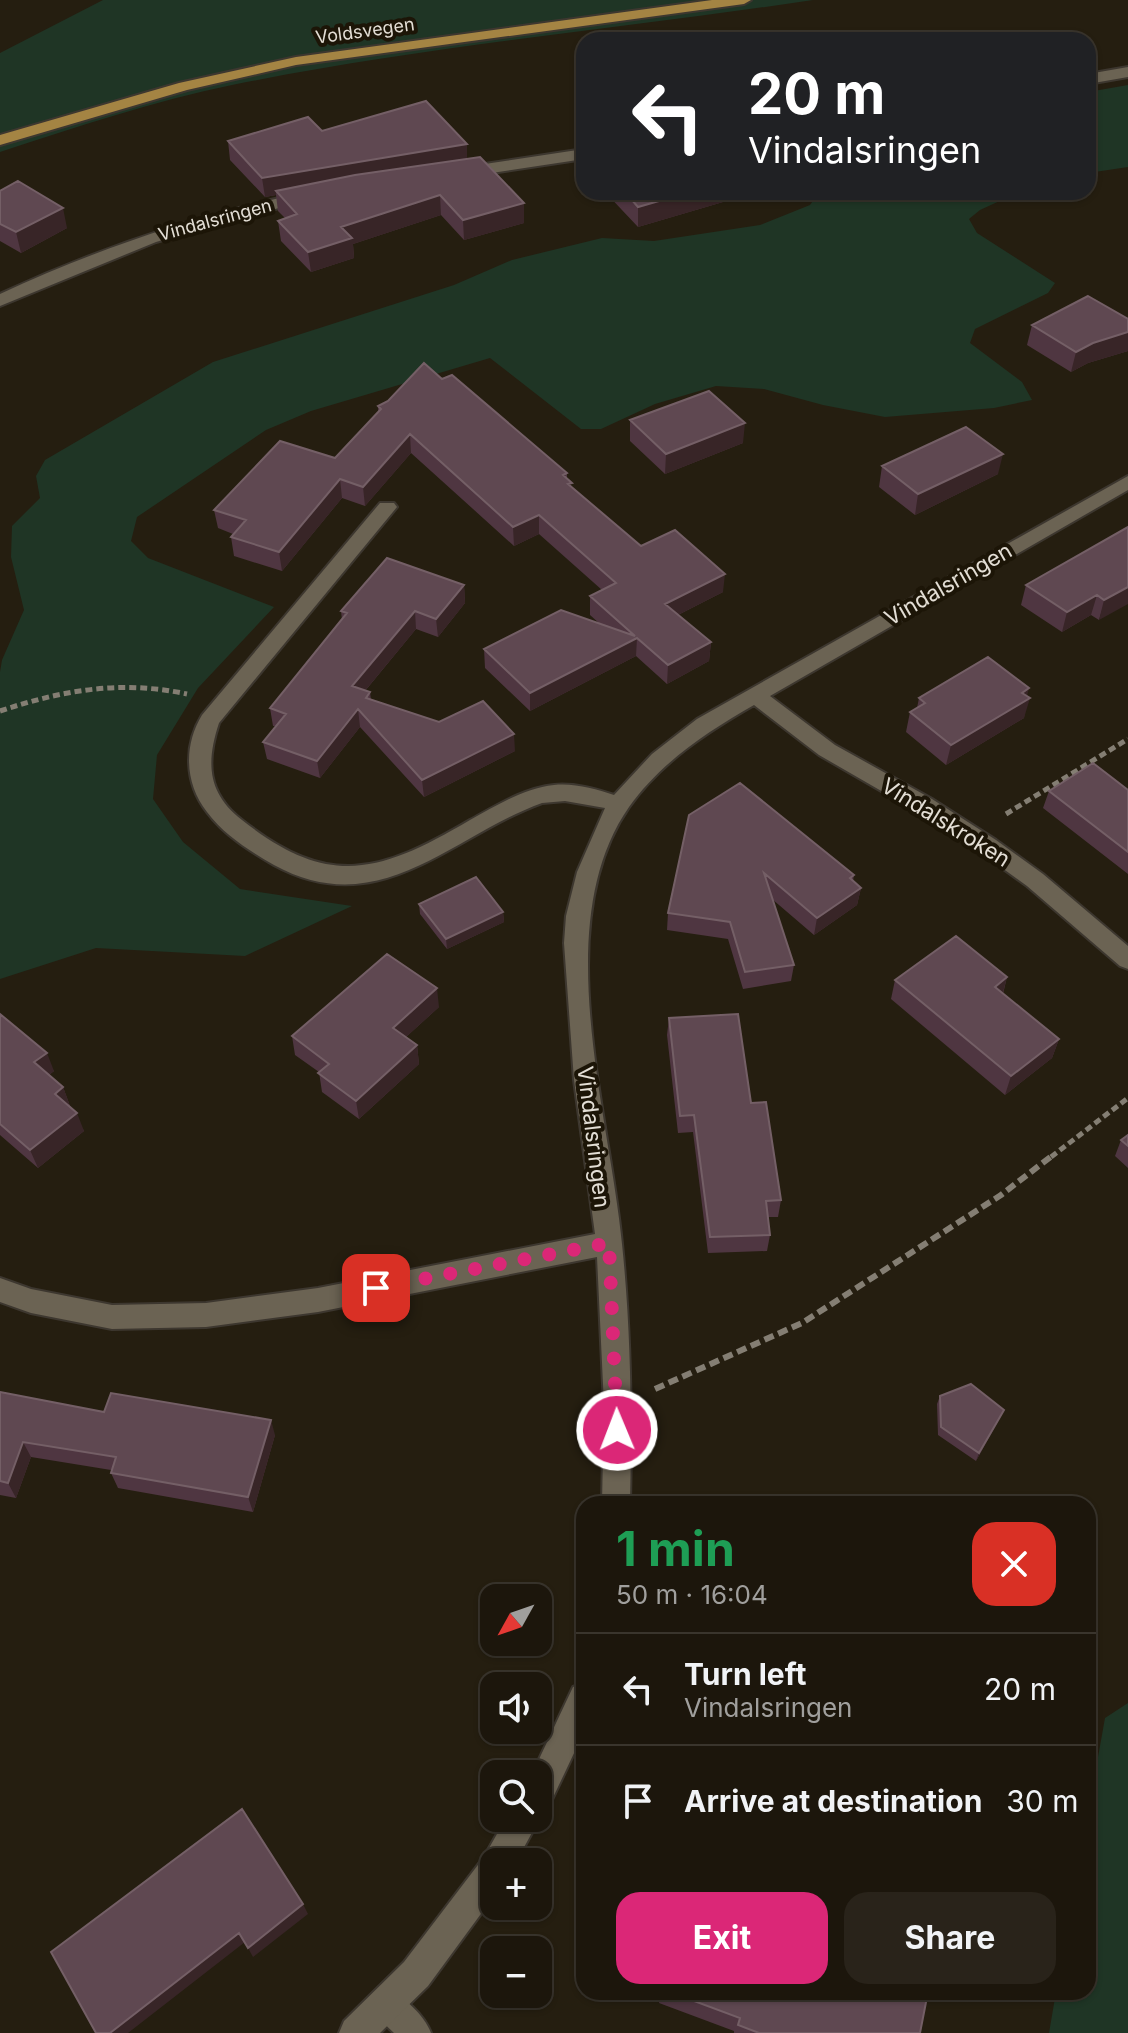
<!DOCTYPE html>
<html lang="en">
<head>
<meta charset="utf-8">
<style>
  body { margin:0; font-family:Inter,sans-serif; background:#29231a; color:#f1f3f6; height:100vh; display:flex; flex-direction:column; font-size:30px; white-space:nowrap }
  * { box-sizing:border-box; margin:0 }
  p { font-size:26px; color:#a09f9d }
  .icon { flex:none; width:44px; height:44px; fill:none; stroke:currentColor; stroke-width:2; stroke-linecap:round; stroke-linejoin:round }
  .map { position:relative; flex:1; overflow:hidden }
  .panel { position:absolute; left:576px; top:1496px; width:520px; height:504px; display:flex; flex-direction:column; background:#1c160c; border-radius:24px; box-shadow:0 2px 6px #0004,0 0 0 2px #3a352d }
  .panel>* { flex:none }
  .top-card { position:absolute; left:576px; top:32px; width:520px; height:168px; border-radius:24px; box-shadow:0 2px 6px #0004,0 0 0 2px #3a352d; background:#202124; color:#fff; overflow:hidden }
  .needle { width:52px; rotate:230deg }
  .buttons { position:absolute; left:480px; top:1584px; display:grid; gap:16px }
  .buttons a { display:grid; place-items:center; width:72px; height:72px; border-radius:16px; background:#1c160c; box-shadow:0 2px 6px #0004,0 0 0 2px #3a352d; font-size:40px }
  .pin { position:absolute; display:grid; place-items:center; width:68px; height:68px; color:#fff; margin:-34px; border-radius:16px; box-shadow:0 4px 12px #0006 }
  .me { position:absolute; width:88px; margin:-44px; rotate:359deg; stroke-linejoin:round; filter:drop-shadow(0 0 6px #0008) }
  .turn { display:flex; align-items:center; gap:28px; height:168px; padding:0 40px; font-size:36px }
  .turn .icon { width:104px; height:104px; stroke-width:2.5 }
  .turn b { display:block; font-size:56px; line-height:68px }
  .round { display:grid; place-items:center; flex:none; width:84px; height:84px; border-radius:24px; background:#29231a }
  .head { display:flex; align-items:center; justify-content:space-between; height:136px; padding:0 40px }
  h1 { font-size:48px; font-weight:700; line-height:60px; color:#1e9e55 }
  .cta { display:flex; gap:16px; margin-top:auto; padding:16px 40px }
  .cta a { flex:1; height:92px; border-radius:24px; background:#db2777; color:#fff; font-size:32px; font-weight:700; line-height:92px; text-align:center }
  .cta a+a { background:#29231a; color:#f1f3f6 }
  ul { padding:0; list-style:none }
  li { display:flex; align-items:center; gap:24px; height:112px; padding:0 40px; border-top:2px solid #3a352d }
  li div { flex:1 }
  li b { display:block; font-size:30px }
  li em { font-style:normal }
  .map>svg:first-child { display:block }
  .green { fill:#1f3525 }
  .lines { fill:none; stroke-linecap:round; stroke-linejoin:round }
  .service-casing { stroke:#3d372f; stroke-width:4 }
  .minor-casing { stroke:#3d372f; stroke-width:4 }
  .trunk-casing { stroke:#3d372f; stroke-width:4 }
  .path-far1 { stroke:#847e73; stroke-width:5; stroke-dasharray:7 4; stroke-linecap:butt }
  .path { stroke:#847e73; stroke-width:6; stroke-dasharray:10 5; stroke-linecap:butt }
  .service { fill:#6b6353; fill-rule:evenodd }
  .minor { fill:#6b6353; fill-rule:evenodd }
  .trunk { fill:#a48443; fill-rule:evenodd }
  .wall { fill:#4f3641 }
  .shaded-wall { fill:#382527 }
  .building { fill:#5f4851; stroke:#745f66; stroke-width:2 }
  .route { stroke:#db2777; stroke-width:14; stroke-dasharray:0 25.2 }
  .labels { text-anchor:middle; stroke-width:8; stroke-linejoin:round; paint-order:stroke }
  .far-street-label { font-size:18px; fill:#e3ded5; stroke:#1c1507 }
  .street-label { font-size:22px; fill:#e3ded5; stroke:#1c1507 }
</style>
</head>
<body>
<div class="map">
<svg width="1128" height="2033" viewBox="0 0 1128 2033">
  <rect width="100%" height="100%" fill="#251e10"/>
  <!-- green -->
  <path class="green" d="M103 0H813C620 29 424 46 232 85 153 101 77 127 0 152V53Z
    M1128 85V167L1088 173V92Z
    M819 192H1019L980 210 969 219 977 233 1055 283 1048 293 975 329 970 343 1022 382 1032 400 994 408 885 417 823 405 764 389 716 386 655 404 601 429H581L490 358 311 411 266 430 137 517 131 541 148 558 274 607 198 688 157 755 153 799 183 842 240 889 352 906 245 956 96 948 0 979V672L2 660 24 610 11 557 12 526 40 498 36 476 45 460 213 362 454 285 512 260 602 238 654 241 760 225 810 205Z
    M1128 1703V2033H1049L1056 1992H1088V1813L1105 1718Z"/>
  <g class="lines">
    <defs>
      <path id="service" d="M386 1989C404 1996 424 2015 431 2033H394L375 2015 371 2004 375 1993Z"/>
      <path id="minor" d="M1128 67V77L1088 84V74Z
        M584 149V159L458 178 450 173 458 168Z
        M307 192 313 194V200L233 219 156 242 0 306V294C99 248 200 214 307 192Z
        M1128 476V490L770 696 835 745 932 799 996 840 1043 874 1128 946V969L1120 966 1027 886 980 852 916 811 819 755 754 705C707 732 661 762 629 807 548 923 610 1115 622 1244 631 1331 632 1417 630 1504H602L604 1405 597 1257 318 1312 206 1327 112 1329 31 1313 0 1302V1278L31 1289 112 1305 206 1303 318 1288 595 1234 574 1080 564 943 566 916 577 872 605 808 565 801 542 803C451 836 380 923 274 865 250 851 224 835 207 812 185 784 183 746 202 715L380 503H394L397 507 219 723C206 762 207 793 242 820 329 889 380 873 470 820 496 806 524 788 554 785 575 783 595 789 614 795L652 754 697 719Z
        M584 1683V1732L549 1806 538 1811V1774H532L573 1687Z
        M538 1814 540 1818 516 1862H494V1896L428 1986 380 2033H339L344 2021 404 1962 484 1857 506 1818H538Z"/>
      <path id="trunk" d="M712 0H751L744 4 296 65 187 90 0 145V135L179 83 296 57Z"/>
    </defs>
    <!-- service casing -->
    <use href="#service" class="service-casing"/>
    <!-- minor casing -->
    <use href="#minor" class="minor-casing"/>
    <!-- trunk casing -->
    <use href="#trunk" class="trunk-casing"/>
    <!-- path-far1 -->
    <path class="path-far1" d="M0 711C63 690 121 680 187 694
      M1006 814 1128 739
      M1051 1157 1128 1098"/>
    <!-- path -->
    <path class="path" d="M655 1389 802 1323 1001 1195 1053 1155"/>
    <!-- service -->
    <use href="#service" class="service"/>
    <!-- minor -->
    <use href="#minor" class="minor"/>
    <!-- trunk -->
    <use href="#trunk" class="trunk"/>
  </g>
  <!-- wall -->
  <path class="wall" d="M584 79V107L579 100V80Z
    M322 131 467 144V159L524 203V223L464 240 441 215 353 244 354 258 311 272 281 241 278 221 285 218 278 211 276 195 265 197 230 160 228 141Z
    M0 191 67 228 21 253 0 241Z
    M605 192H757L638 227Z
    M1128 319V351L1088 363 1071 372 1027 345 1032 325Z
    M442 379 567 473V479L572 487 641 546 723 592 678 615 711 642 709 661 667 684 636 656 530 711 485 668 484 649 600 624 590 615V596L602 590 539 534 514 546 411 453 365 506 342 498 282 571 234 556 231 537 233 534 218 528 214 510 335 458 378 412V406Z
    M630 420 743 443 665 474 630 441Z
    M882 466 998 474 915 515 879 487Z
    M1128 527 1099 620 1091 615 1062 632 1021 605 1026 585Z
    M464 585 465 603 438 637 416 629 365 691 370 692 371 700 515 751 424 797 360 727 320 778 267 759 263 742 276 726H273L270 708 342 620 341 611Z
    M1027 696 1024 718 946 765 906 732 910 712 917 708 919 698Z
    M1128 790V874L1043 808 1049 791Z
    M689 815 854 875 853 881 861 888 857 905 814 935 772 899 794 965 791 981 743 989 728 939 667 930 668 913Z
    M419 904 503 912 504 922 447 949 420 914Z
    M1007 977 1003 994 1059 1039 1052 1058 1005 1095 891 999 895 980Z
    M439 1007 406 1037 417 1045 419 1064 359 1119 322 1092 319 1072 295 1055 292 1036Z
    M0 1014 54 1071 49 1075 63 1087 70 1106 84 1131 38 1168 0 1135Z
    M669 1018 751 1103 781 1200 778 1217H768L770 1235 767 1251 708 1253 693 1132 678 1133 667 1035Z
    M1128 1135V1168L1115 1156 1121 1140Z
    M0 1392 104 1412 275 1435 253 1512 118 1488 111 1473V1470L31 1457 16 1498 0 1495Z
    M940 1396 1004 1410 976 1461 938 1435 937 1404Z
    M662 1992H928L920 2033H734V2031L659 2003Z"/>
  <!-- shaded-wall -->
  <path class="shaded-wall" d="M467 144V163L276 191V195L265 197 262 178Z
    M690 192H757L638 227V207Z
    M440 195 441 215 353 244 354 258 311 272 308 252 341 227Z
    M524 203V223L464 240 463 220Z
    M63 208 67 228 21 253 16 232Z
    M1128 332V351L1088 363 1071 372 1076 352 1093 343Z
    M745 423 743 443 665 474 666 454Z
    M410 434 411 453 365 506 363 487Z
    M1003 454 998 474 915 515 918 494Z
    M340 479 342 498 282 571 279 552Z
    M539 515V534L514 546 513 527Z
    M725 574 723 592 664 622 665 604Z
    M464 585 465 603 438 637 436 619Z
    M1128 587V604L1099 620 1104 600Z
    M1097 595 1091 615 1062 632 1067 612Z
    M415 611 416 629 354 704 352 686Z
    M637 638 636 656 530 711V693Z
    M711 642 709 661 667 684 668 665Z
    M1029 688 1026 700 1030 698 1024 718 946 765 951 745Z
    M358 709 360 727 320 778 317 761Z
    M514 734 515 751 424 797 422 780Z
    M861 888 857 905 814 935 817 918Z
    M503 912 504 922 447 949 446 939Z
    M1007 977 1002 996 995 987Z
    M437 988 439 1007 395 1047 393 1028Z
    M1059 1039 1052 1058 1005 1095 1011 1076Z
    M417 1045 419 1064 359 1119 356 1101Z
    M47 1053 54 1071 41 1081 34 1062Z
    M63 1087 70 1106 55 1094Z
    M77 1113 84 1131 38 1168 30 1150Z
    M1004 1410 1000 1418 976 1461 979 1453Z
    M271 1420 275 1435 253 1512 248 1497Z
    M23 1442 31 1457 16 1498 8 1483Z
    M303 1904 308 1914 253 1957 248 1948Z
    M239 1933 245 1942 128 2033H110Z"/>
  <!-- building -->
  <path class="building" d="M584 79V87L579 80Z
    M426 101 467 144 262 178 228 141 308 117 322 131Z
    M480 157 524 203 463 220 440 195 341 227 352 238 308 252 278 221 297 214 276 191 355 175Z
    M18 181 63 208 16 232 0 224V191Z
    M625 192H690L638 207Z
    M1088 296 1128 319V332L1093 343 1076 352 1032 325Z
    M424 363 442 379 452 375 567 473 563 475 572 483 568 484 641 546 675 530 725 574 665 604 711 642 668 665 637 638 530 693 484 649 561 610 635 636 590 596 616 583 539 515 513 527 410 434 363 487 340 479 279 552 231 537 246 520 214 510 280 441 335 458 381 409 378 406 388 401Z
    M709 391 745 423 666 454 630 420Z
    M966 427 1003 454 918 494 882 466Z
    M1128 527V587L1104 600 1097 595 1067 612 1026 585Z
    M387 558 464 585 436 619 415 611 352 686 370 692 366 698 439 722 483 701 514 734 422 780 358 709 317 761 263 742 286 714 270 708 347 613 341 611Z
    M988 657 1029 688 1022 693 1030 698 951 745 910 712 925 703 919 698Z
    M1093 763 1128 790V852L1049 791Z
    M740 783 854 875 850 878 861 888 817 918 764 873 794 965 745 972 730 922 668 913 689 815Z
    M476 877 503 912 446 939 419 904Z
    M956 936 1007 977 995 987 1059 1039 1011 1076 895 980Z
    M387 954 437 988 393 1028 417 1045 356 1101 318 1073 329 1064 292 1036Z
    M0 1014 47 1053 34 1062 63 1087 55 1094 77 1113 30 1150 0 1124Z
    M738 1014 751 1103 766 1102 781 1200 766 1201 770 1235 710 1237 694 1115 680 1116 669 1018Z
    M1128 1135V1146L1121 1140Z
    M971 1384 1004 1410 979 1453 941 1427 940 1396Z
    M0 1392 104 1412 111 1393 271 1420 248 1497 111 1473 116 1457 23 1442 8 1483 0 1481Z
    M242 1809 303 1904 248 1948 239 1933 110 2033H96L51 1952Z
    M670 1992H928L920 2033H759L738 2025 740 2018Z"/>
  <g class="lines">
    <!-- route -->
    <path class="route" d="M376 1288 609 1243 617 1430"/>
  </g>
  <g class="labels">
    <!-- far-street labels -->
    <g class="far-street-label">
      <text transform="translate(365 31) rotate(-8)" y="6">Voldsvegen</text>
      <text transform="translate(215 220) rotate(-15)" y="6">Vindalsringen</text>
    </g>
    <!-- street labels -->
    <g class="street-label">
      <text transform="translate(948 584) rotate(-30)" y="8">Vindalsringen</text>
      <text transform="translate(946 822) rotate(32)" y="8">Vindalskroken</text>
      <text transform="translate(594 1137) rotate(83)" y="8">Vindalsringen</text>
    </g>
  </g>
</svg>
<div class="buttons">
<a><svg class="needle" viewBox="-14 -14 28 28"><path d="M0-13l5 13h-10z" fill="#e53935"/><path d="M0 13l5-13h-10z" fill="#a09f9d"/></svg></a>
<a><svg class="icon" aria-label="sound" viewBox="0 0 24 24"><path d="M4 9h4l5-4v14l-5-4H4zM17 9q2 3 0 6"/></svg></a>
<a><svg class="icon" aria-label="search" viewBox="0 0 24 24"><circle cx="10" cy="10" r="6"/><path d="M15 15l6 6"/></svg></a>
<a>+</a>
<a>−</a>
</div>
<div class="pin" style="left:376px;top:1288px;background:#d93025"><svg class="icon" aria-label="arrive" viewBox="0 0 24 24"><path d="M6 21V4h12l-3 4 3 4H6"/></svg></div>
<svg class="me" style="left:617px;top:1430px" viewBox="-20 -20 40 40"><circle r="17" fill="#db2777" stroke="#fff" stroke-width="3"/><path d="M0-11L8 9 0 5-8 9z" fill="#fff"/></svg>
<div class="top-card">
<div class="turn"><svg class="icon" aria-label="left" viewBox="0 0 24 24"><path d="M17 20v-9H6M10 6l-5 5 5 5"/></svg><div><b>20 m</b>Vindalsringen</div></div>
</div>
<section class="panel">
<div class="head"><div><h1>1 min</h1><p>50 m · 16:04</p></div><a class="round" style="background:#d93025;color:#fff"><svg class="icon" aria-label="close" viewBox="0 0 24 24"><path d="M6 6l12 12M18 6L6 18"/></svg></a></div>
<ul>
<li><svg class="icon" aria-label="left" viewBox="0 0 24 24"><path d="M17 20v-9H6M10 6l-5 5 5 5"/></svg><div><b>Turn left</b><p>Vindalsringen</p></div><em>20 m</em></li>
<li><svg class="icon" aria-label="arrive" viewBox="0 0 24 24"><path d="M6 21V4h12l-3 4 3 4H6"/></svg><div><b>Arrive at destination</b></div><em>30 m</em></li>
</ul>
<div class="cta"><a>Exit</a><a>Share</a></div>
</section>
</div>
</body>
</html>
